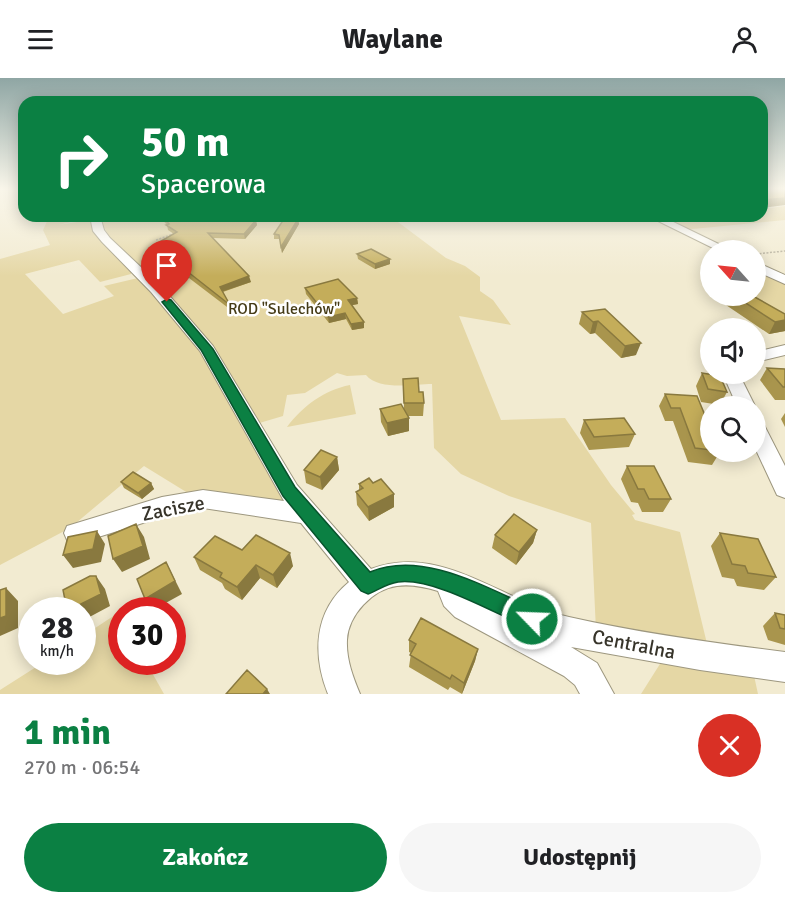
<!DOCTYPE html>
<html lang="pl">
<head>
<meta charset="utf-8">
<style>
  body { margin:0; font-family:Signika,sans-serif; background:#f6f6f6; color:#202124; height:100vh; display:flex; flex-direction:column; font-size:22px; white-space:nowrap }
  * { box-sizing:border-box; margin:0 }
  p { font-size:20px; color:#757577 }
  .icon { flex:none; width:33px; height:33px; fill:none; stroke:currentColor; stroke-width:2; stroke-linecap:round; stroke-linejoin:round }
  .map { position:relative; height:616px; overflow:hidden }
  .panel { display:flex; flex-direction:column; background:#fff; flex:1 }
  .panel>* { flex:none }
  .guide { position:absolute; left:18px; top:18px; width:750px; height:126px; border-radius:18px; box-shadow:0 3px 15px #0003; background:#0b8043; color:#fff; overflow:hidden }
  .needle { width:39px; rotate:297deg }
  .tools { position:absolute; left:700px; top:162px; display:grid; gap:12px }
  .tools a { display:grid; place-items:center; width:66px; height:66px; border-radius:50%; background:#fff; box-shadow:0 3px 15px #0003; font-size:30px }
  .speed { position:absolute; left:18px; top:519px; display:flex; gap:12px; font-size:30px; font-weight:700; text-align:center }
  .speed>* { display:grid; place-content:center; width:78px; height:78px; border-radius:50%; background:#fff; box-shadow:0 3px 15px #0003; line-height:1 }
  .speed small { font-size:15px; font-weight:400 }
  .speed .limit { border:9px solid #d22; background:#fff; color:#111 }
  .pin { position:absolute; display:grid; place-items:center; width:51px; height:51px; color:#fff; margin:-62px -26px; border-radius:50% 50% 50% 0; rotate:-45deg; box-shadow:0 0 6px #0007 }
  .pin .icon { rotate:45deg }
  .me { position:absolute; width:66px; margin:-33px; rotate:294deg; stroke-linejoin:round; filter:drop-shadow(0 0 4px #0008) }
  .turn { display:flex; align-items:center; gap:21px; height:126px; padding:0 24px; font-size:27px }
  .turn .icon { width:78px; height:78px; stroke-width:2.5 }
  .turn b { display:block; font-size:42px; line-height:51px }
  .round { display:grid; place-items:center; flex:none; width:63px; height:63px; border-radius:32px; background:#f6f6f6 }
  .summary { display:flex; align-items:center; justify-content:space-between; height:102px; padding:0 24px }
  h1 { font-size:36px; font-weight:700; line-height:45px; color:#0b8043 }
  .cta { display:flex; gap:12px; margin-top:auto; padding:12px 24px }
  .cta a { flex:1; height:69px; border-radius:36px; background:#0b8043; color:#fff; font-size:24px; font-weight:700; line-height:69px; text-align:center }
  .cta a+a { background:#f6f6f6; color:#202124 }
  header { display:flex; justify-content:space-between; align-items:center; height:78px; padding:0 24px; background:#fff; font-size:27px; font-weight:700 }
  .map>svg:first-child { display:block }
  .green { fill:#e5d7a5 }
  .lines { fill:none; stroke-linecap:round; stroke-linejoin:round }
  .minor-casing { stroke:#9d977f; stroke-width:2 }
  .path { stroke:#b1ab97; stroke-width:1.5; stroke-dasharray:2 1.5; stroke-linecap:butt }
  .minor { fill:#fff; fill-rule:evenodd }
  .wall { fill:#a9954d }
  .shaded-wall { fill:#89793f }
  .building { fill:#c4ad5a; stroke:#89793f; stroke-width:1.5 }
  .route { fill:#0b8043; stroke:#07532c; stroke-width:1.5 }
  .labels { text-anchor:middle; stroke-width:5; stroke-linejoin:round; paint-order:stroke }
  .park-label { font-size:16px; fill:#453b17; stroke:#fff }
  .near-street-label { font-size:20px; fill:#37342a; stroke:#fff }
</style>
</head>
<body>
<header><svg class="icon" aria-label="menu" viewBox="0 0 24 24"><path d="M4 6h16M4 12h16M4 18h16"/></svg>Waylane<svg class="icon" aria-label="person" viewBox="0 0 24 24"><circle cx="12" cy="8" r="4"/><path d="M4 21q1-7 8-7t8 7"/></svg></header>
<div class="map">
<svg width="785" height="616" viewBox="0 0 785 616">
  <rect width="100%" height="100%" fill="#f2ebd1"/>
  <!-- green -->
  <path class="green" d="M785 128V142L683 152 664 142 665 138 680 140 762 138V131Z
    M56 138H89V140L58 147 90 142 104 166 131 194V196L100 204 79 182 25 196 63 236 114 218 104 208 138 200 198 269 299 432 196 420 144 388 70 450 0 487V181L50 167 43 152 49 139Z
    M98 138H390L446 180 465 188 480 199V213L493 222 511 247 459 238 501 342 565 340 611 407 635 436 632 437 635 442 680 454 709 574 596 553 591 445 509 418 461 396 434 370 432 306C414 306 379 313 366 297L347 298 337 295 305 315 287 317 283 338 256 346 229 297 111 162Z
    M756 189 785 203V247L734 218H756Z
    M350 307 356 336 287 349C303 328 324 312 350 307Z
    M118 535 121 542 122 584H146L164 616H0V612L44 584H82L83 558Z
    M665 578 753 593 758 616H641Z"/>
  <g class="lines">
    <defs>
      <path id="minor" d="M90 138H100L104 152 110 160 161 208 213 268 297 407 371 491C441 464 503 524 569 539 640 555 713 565 785 574V604L700 592 571 569 597 585 614 616H580L575 607 564 598 455 539 444 528 438 513C425 509 411 506 397 508 373 511 348 537 347 562 346 581 353 599 360 616H328C312 576 314 533 349 504L301 445 203 430 162 439 76 466 67 462 64 455 67 448 162 419 203 412 284 423 200 273 151 214 102 164 93 153Z
        M648 138H661L731 172H717Z
        M756 184 785 197V206L756 193Z
        M785 267V277L756 284V274Z
        M723 296H739L755 328H737Z
        M756 343 763 345 785 388V420L777 417 756 372Z"/>
    </defs>
    <!-- minor casing -->
    <use href="#minor" class="minor-casing"/>
    <!-- path -->
    <path class="path" d="M156 162 176 155
      M756 176 785 173"/>
    <!-- minor -->
    <use href="#minor" class="minor"/>
  </g>
  <!-- wall -->
  <path class="wall" d="M159 138H254L257 147 245 161 213 160 251 204 223 214 230 227 231 232 189 200 180 203 162 187 160 181 165 180 155 172 154 167 174 156 168 152 167 147Z
    M298 141 299 146 282 175 280 161H274V156Z
    M357 176 390 181V186L375 191 358 181Z
    M305 210 357 220 358 226 351 227 364 244V250L352 252 346 241 329 245 306 216Z
    M727 218H753L785 236V253L769 256 723 225Z
    M605 231 636 277 621 280 595 255 590 256 579 246 582 234Z
    M767 290 785 291V322H775L760 302Z
    M702 295 727 314 720 327 701 324 696 308Z
    M403 301 419 314 424 325 423 338H408L409 353 388 358 381 344 380 331 404 330Z
    M665 316 711 352V374H720L712 387 688 384 673 343H665L659 328Z
    M785 335V349L781 341Z
    M584 342 635 356 629 369 589 372 580 355Z
    M337 379 339 392 322 412 306 405 304 392Z
    M627 388 671 421 663 434H642L638 425 631 424 621 401Z
    M121 404 151 405 154 411 142 421 124 410Z
    M359 406 394 429 369 443 357 427 356 414 359 412Z
    M537 452 533 465 516 487 492 470 495 457Z
    M720 455 776 499 764 512 737 508 734 501 722 499 711 468Z
    M242 472 293 488 277 510 260 500 242 522 225 511 222 505 200 492 194 479Z
    M775 535 785 537V567L768 562 763 548Z
    M409 562 478 571 475 583 462 616 450 609 448 612 409 589 411 575 409 574Z"/>
  <!-- shaded-wall -->
  <path class="shaded-wall" d="M785 120V127L762 130V122Z
    M298 141 299 146 282 175 281 169Z
    M256 142 257 147 245 161 244 156Z
    M390 181V186L375 191V186Z
    M188 194 189 200 180 203 178 197Z
    M249 198 251 204 221 214 220 209Z
    M357 220 358 226 348 228V222Z
    M345 235 346 241 329 245 328 239Z
    M785 242V253L769 256 775 244Z
    M598 243 595 255 590 256 593 244Z
    M364 244V250L352 252 351 246Z
    M641 265 636 277 621 280 625 268Z
    M409 340V353L388 358 387 345Z
    M337 379 339 392 322 412 320 399Z
    M151 405 154 411 142 421 138 415Z
    M394 416V429L369 443 368 429Z
    M136 446 144 459 150 481 122 494 113 481Z
    M537 452 533 465 516 487 519 474Z
    M97 453 105 466 101 484 73 490 63 477Z
    M290 475 293 488 277 510 273 497Z
    M166 484 182 516 153 532 145 521Z
    M256 487 260 500 242 522 237 509Z
    M96 498 105 511 110 528 82 543V532H69Z
    M6 510 18 523V550L0 558V540Z
    M478 571 475 583 462 616 464 605Z
    M267 611 270 616H263Z"/>
  <!-- building -->
  <path class="building" d="M762 111H785V120L762 122Z
    M162 138H254L256 142 244 156 208 155 249 198 220 209 230 227 188 194 178 197 160 181 169 179 154 167 177 154 166 147 169 146Z
    M284 141H298L281 169 279 157 274 156Z
    M371 171 390 181 375 186 357 176Z
    M338 201 357 220 348 222 364 244 351 246 345 235 328 239 305 210Z
    M735 218H753L785 236V242L775 244Z
    M605 231 641 265 625 268 598 243 593 244 582 234Z
    M767 290 785 291V309H783Z
    M702 295 720 298 727 314 708 311Z
    M418 300 419 314H423L424 325H404L403 301Z
    M665 316 697 318 711 352V372L695 370 680 330H671Z
    M401 326 409 340 387 345 380 331Z
    M624 340 635 356 594 359 584 342Z
    M321 372 337 379 320 399 304 392Z
    M627 388H654L671 421H649L644 411H638Z
    M133 394 151 405 138 415 121 404Z
    M369 400 373 405 381 401 394 416 368 429 356 414 363 410 359 406Z
    M514 436 537 452 519 474 495 457Z
    M136 446 143 468 113 481 108 458Z
    M97 453 93 471 63 477 68 459Z
    M720 455 758 461 776 499 748 495 745 488 732 486Z
    M256 457 290 475 273 497 256 487 237 509 220 499 222 495 194 479 215 458 242 472Z
    M166 484 175 503 145 521 137 501Z
    M90 498H96L101 516 69 532H67L63 512Z
    M6 510V538L0 540V512Z
    M775 535 785 537V551L780 550Z
    M421 540 478 571 464 605 452 597 450 601 410 577 416 566 409 562Z
    M247 592 267 611 263 616H226Z"/>
  <!-- sky -->
  <linearGradient id="sky" x2="0" y2="1"><stop stop-color="#8fa6a4"/><stop offset="0.56" stop-color="#f9f6ea"/><stop offset="1" stop-color="#f9f6ea" stop-opacity="0"/></linearGradient>
  <rect width="785" height="198" fill="url(#sky)"/>
  <!-- route -->
  <path class="route" d="M167 221 171 222 213 271 295 409 370 494C425 471 489 512 540 533L543 541 540 548 532 551C497 537 434 499 398 504 386 506 378 512 368 516L361 513 283 418 201 272 162 224Z"/>
  <g class="labels">
    <!-- park labels -->
    <g class="park-label">
      <text x="284" y="236">ROD "Sulechów"</text>
    </g>
    <!-- near-street labels -->
    <g class="near-street-label">
      <text transform="translate(173 430) rotate(-11)" y="7">Zacisze</text>
      <text transform="translate(634 566) rotate(11)" y="7">Centralna</text>
    </g>
  </g>
</svg>
<div class="tools">
<a><svg class="needle" viewBox="-14 -14 28 28"><path d="M0-13l5 13h-10z" fill="#e53935"/><path d="M0 13l5-13h-10z" fill="#757577"/></svg></a>
<a><svg class="icon" aria-label="sound" viewBox="0 0 24 24"><path d="M4 9h4l5-4v14l-5-4H4zM17 9q2 3 0 6"/></svg></a>
<a><svg class="icon" aria-label="search" viewBox="0 0 24 24"><circle cx="10" cy="10" r="6"/><path d="M15 15l6 6"/></svg></a>
</div>
<div class="speed"><div>28<small>km/h</small></div><div class="limit">30</div></div>
<div class="pin" style="left:167px;top:224px;background:#d93025"><svg class="icon" aria-label="arrive" viewBox="0 0 24 24"><path d="M6 21V4h12l-3 4 3 4H6"/></svg></div>
<svg class="me" style="left:532px;top:541px" viewBox="-20 -20 40 40"><circle r="17" fill="#0b8043" stroke="#fff" stroke-width="3"/><path d="M0-11L8 9 0 5-8 9z" fill="#fff"/></svg>
<div class="guide">
<div class="turn"><svg class="icon" aria-label="right" viewBox="0 0 24 24"><path d="M7 20v-9h11M14 6l5 5-5 5"/></svg><div><b>50 m</b>Spacerowa</div></div>
</div>
</div>
<section class="panel">
<div class="summary"><div><h1>1 min</h1><p>270 m · 06:54</p></div><a class="round" style="background:#d93025;color:#fff"><svg class="icon" aria-label="close" viewBox="0 0 24 24"><path d="M6 6l12 12M18 6L6 18"/></svg></a></div>
<div class="cta"><a>Zakończ</a><a>Udostępnij</a></div>
</section>
</body>
</html>
